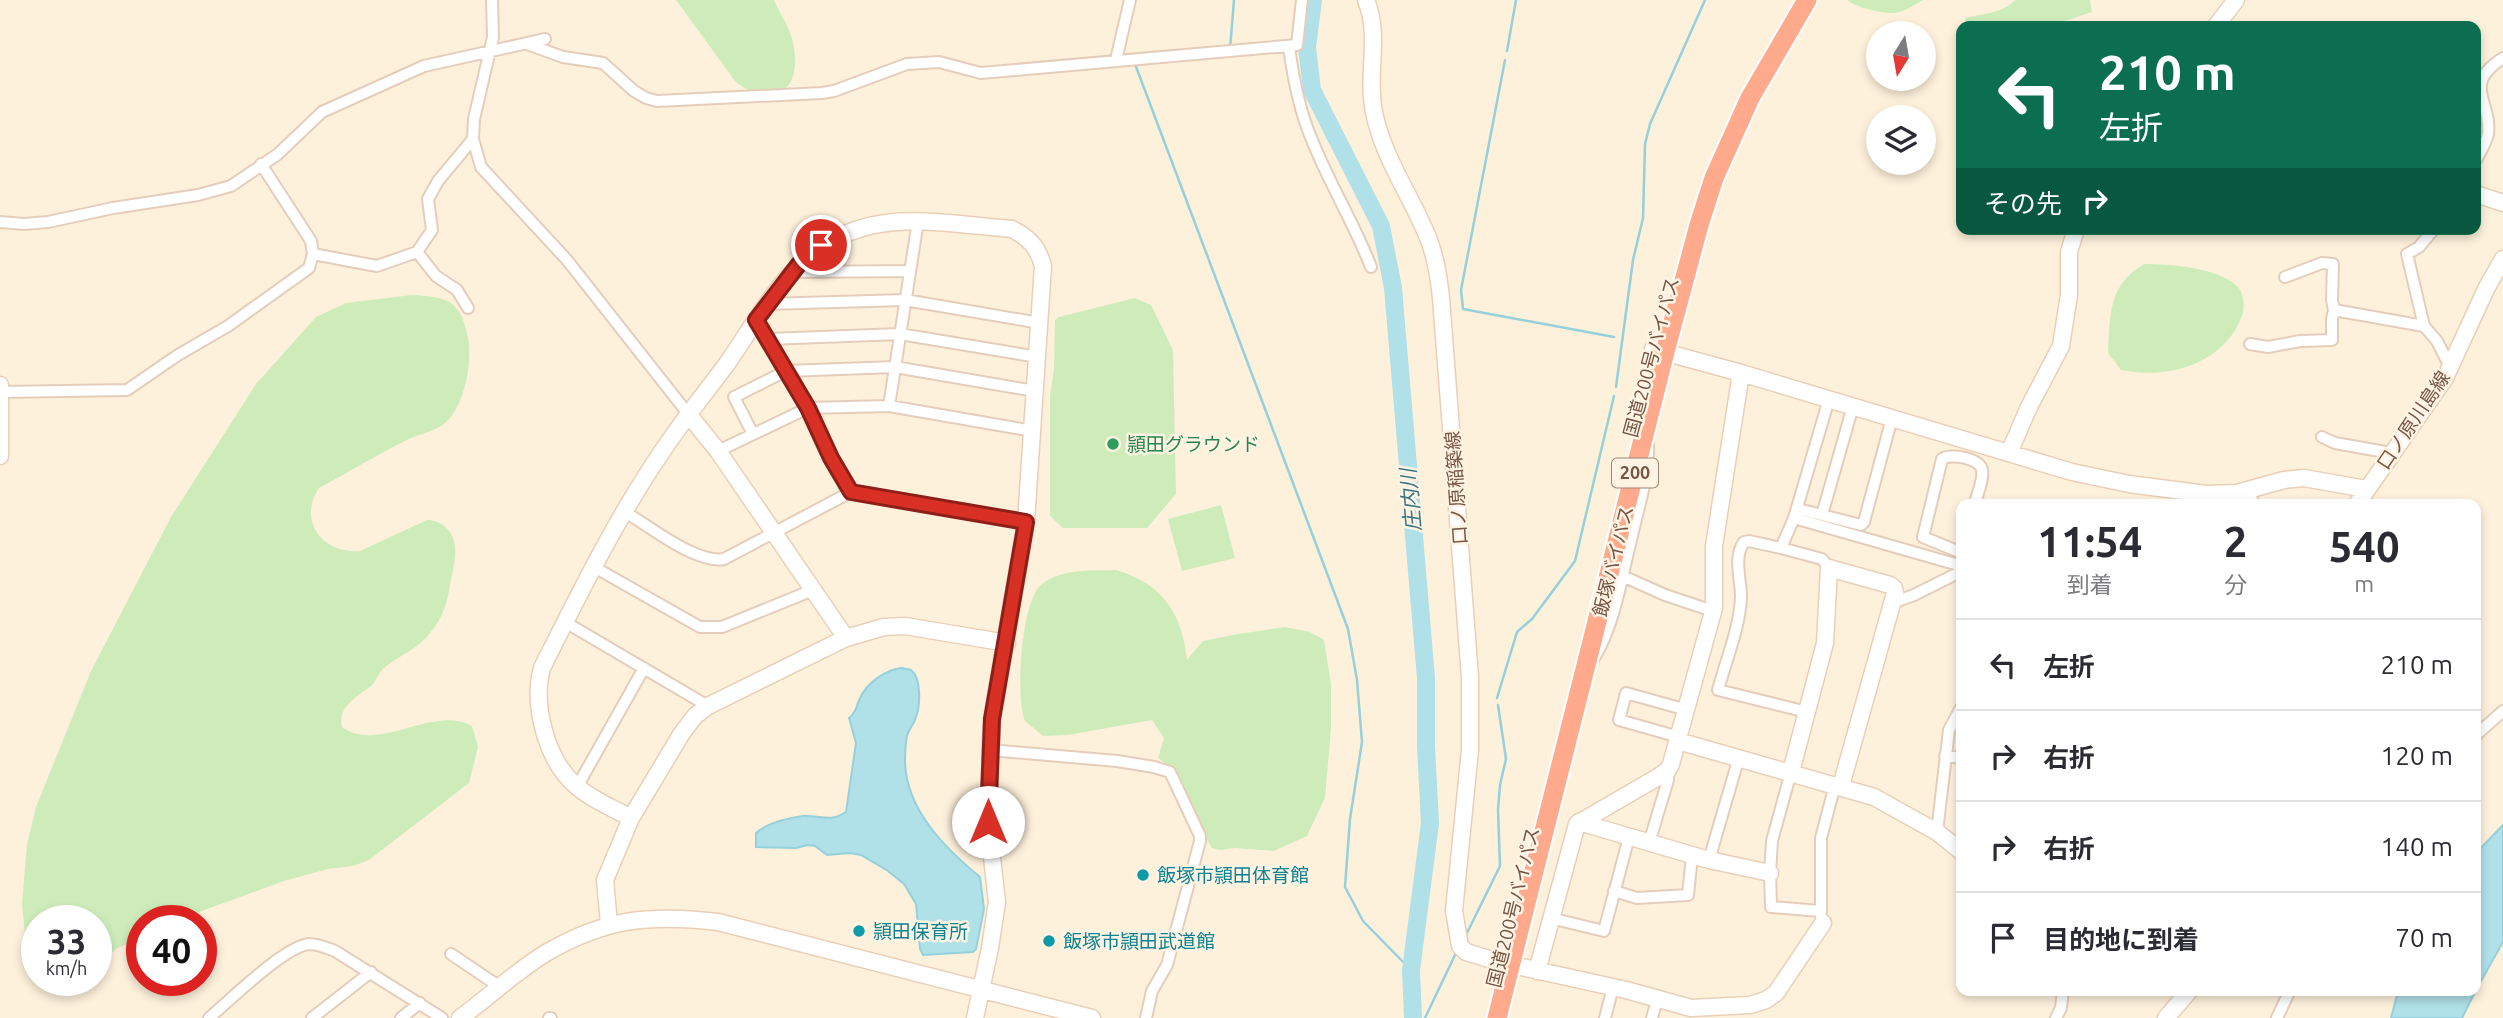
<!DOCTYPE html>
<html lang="ja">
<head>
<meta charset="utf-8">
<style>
  body { margin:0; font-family:Ubuntu,"Noto Sans JP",sans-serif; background:#f7f7f7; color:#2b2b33; height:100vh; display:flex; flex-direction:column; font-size:26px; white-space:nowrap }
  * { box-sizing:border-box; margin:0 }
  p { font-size:23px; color:#7c7c81 }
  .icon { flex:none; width:38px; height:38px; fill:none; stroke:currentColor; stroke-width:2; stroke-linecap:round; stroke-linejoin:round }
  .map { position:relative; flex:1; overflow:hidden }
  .sheet { position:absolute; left:1956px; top:499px; width:525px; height:497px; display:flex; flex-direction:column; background:#fff; border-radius:14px; box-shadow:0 4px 10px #0003 }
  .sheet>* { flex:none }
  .hud { position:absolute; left:1956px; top:21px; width:525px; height:214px; border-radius:14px; box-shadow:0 4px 10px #0003; background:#0b6e4f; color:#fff; overflow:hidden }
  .needle { width:46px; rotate:191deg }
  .buttons { position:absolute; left:1866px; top:21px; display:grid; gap:14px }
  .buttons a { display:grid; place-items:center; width:70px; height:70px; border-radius:50%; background:#fff; box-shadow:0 4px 10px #0003; font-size:35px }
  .speed { position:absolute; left:21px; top:905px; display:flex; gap:14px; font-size:35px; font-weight:700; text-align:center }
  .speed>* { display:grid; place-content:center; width:91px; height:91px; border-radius:50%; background:#fff; box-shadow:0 4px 10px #0003; line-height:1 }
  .speed small { font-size:18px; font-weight:400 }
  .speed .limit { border:10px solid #d22; background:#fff; color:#111 }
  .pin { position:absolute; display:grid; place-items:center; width:60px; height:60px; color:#fff; margin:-30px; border:4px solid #fff; border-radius:50%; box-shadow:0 2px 7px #0007 }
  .me { position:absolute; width:77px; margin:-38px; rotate:0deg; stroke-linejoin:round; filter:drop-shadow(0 0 5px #0008) }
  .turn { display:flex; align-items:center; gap:24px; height:147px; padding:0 28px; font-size:32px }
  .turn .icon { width:91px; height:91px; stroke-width:2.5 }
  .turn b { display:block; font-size:49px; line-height:60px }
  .then { display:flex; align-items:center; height:66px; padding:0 28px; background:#0003; gap:14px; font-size:26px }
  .eta { display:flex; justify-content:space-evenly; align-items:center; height:119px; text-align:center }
  .eta b { font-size:42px; font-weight:600; line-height:49px }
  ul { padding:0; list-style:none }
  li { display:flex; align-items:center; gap:21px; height:91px; padding:0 28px; border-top:2px solid #e1e1e2 }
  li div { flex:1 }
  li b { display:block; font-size:26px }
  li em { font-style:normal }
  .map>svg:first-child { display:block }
  .green { fill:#ceecba }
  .water { fill:#b0e0e8; stroke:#95d0db; stroke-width:2 }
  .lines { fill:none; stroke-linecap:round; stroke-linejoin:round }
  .stream { stroke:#95d0db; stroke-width:2.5 }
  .river { stroke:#b0e0e8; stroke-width:18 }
  .street-casing { stroke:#e4cebb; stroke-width:14 }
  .secondary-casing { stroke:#eacfb7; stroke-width:19 }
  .highway-casing { stroke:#fff; stroke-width:23 }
  .street { stroke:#fff; stroke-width:10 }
  .secondary { stroke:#fff; stroke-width:16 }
  .highway { stroke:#ffaa8d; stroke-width:19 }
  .route-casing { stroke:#8d1f18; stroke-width:18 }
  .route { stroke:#d93025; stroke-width:12 }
  .leisure-dot { fill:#2e9e5b; stroke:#fff4e4; stroke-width:2.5 }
  .culture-dot { fill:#0f9aa8; stroke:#fff4e4; stroke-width:2.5 }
  .labels { text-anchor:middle; stroke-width:5; stroke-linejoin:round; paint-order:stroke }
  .shield { fill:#fff4e4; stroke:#9e8573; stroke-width:2 }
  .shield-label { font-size:18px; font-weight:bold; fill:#755543 }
  .street-label { font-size:19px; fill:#755543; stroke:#fff4e4 }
  .leisure-label { font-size:19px; fill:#27864d; stroke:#fff4e4; text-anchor:start }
  .culture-label { font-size:19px; fill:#0d838f; stroke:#fff4e4; text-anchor:start }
  .water-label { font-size:21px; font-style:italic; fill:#397783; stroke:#fff4e4 }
</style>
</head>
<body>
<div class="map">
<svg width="2503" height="1018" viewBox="0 0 2503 1018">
  <rect width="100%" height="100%" fill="#fef1dc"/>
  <!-- green -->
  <path class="green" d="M676 0H774C778 10 785 20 789 30 797 49 801 87 776 93 759 97 748 92 735 81Z
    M1847 0H1923C1914 5 1902 14 1891 13 1880 13 1855 7 1847 0Z
    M2015 0H2090L2092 12 2050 26H1966L1965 18C1980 14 2004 13 2015 0Z
    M2144 264C2170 264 2216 267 2237 286 2244 292 2245 307 2242 316 2224 364 2168 380 2121 370L2108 353C2110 315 2108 285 2144 264Z
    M412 295C443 297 459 297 467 333 474 358 465 407 444 424 435 431 420 434 409 439 378 454 349 472 319 488 297 521 323 554 360 551L427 520C440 520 451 529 454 541 457 554 454 566 451 579 448 599 444 617 430 633 416 651 399 655 383 669 378 674 376 681 371 686 357 697 337 707 342 727 379 754 433 704 472 726L478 747 469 783 369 860 353 866 328 869 284 881 177 920H142V937L116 949 96 967V920H37V963L26 945 22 904 27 844 36 807 91 671 171 517 256 384 316 317 346 303Z
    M1135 298 1151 305 1173 350 1176 494 1147 528H1063L1050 516V395L1054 369 1055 320 1059 317Z
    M1221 505 1235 558 1182 571 1168 519Z
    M1116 570C1163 584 1182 613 1187 660L1203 641 1238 634 1285 627 1310 632 1324 640 1331 684V729L1325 798 1307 836 1274 851 1235 848 1220 850 1212 848 1207 840 1183 783 1175 770 1158 758 1164 738 1152 720 1068 735 1043 736 1025 721C1015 698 1021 599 1042 584 1063 568 1091 571 1116 570Z"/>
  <!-- water -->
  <path class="water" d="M901 668C903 668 910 670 911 670 922 678 920 706 916 717 914 724 909 729 907 736 905 745 905 755 905 763 907 811 946 849 980 877L984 909 976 949 973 952 923 955 920 949 916 904 904 884 888 871 861 855 850 853 827 855 815 846 808 845 796 848 756 847V833C767 823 789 818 803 816 821 815 829 823 846 812L856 743 849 718C857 712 856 706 860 698 867 683 885 670 901 668Z
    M2503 825V942L2476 990V853Z
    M2476 990 2462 1018H2391L2398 991Z"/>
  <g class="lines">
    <!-- stream -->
    <path class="stream" d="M1230 49 1234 0
      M1507 51 1516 0
      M1505 60 1461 290 1463 309 1614 337
      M1135 64 1348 629 1357 680 1362 742 1350 819 1345 887 1363 921 1411 970
      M1616 387 1633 260 1643 218 1645 144 1650 124 1705 0
      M1497 698 1517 632 1532 619 1575 561 1614 396
      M1465 937 1500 866 1498 810 1500 785 1506 759 1498 705
      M1425 1018 1455 955"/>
    <!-- river -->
    <path class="river" d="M1313 0 1307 47 1312 90 1381 226 1393 288 1426 678V747L1430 823 1411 970 1413 1018"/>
    <defs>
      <path id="street" d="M492 0 493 37 474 119 473 139 481 167 567 260 689 415
        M527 44 563 57 603 63 634 91 646 98 657 101 822 93 834 91 907 64 939 62 981 73 1297 45 1302 0
        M1289 46C1293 78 1299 110 1312 140 1329 183 1354 223 1371 267
        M1116 60 1130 0
        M2476 160C2481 151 2486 143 2488 134 2492 101 2461 85 2503 58
        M0 222 24 224 48 222 113 208 198 195 231 186 278 154 322 112 424 66 545 39
        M417 252 436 276 457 290 468 308
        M313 254 377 266 417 252 432 230 428 199 438 181 473 139
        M792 272 910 271
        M2285 277 2322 263 2333 264 2332 300 2334 310
        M767 304 905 300 1040 323
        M2424 326 2407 254 2419 247 2434 229
        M768 339 900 334 1038 357
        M2250 344 2268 347 2300 341 2332 340V319L2334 310 2424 326 2437 341 2450 367
        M1 392 127 390 178 355 228 326 309 268 313 254 311 241 261 164
        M1829 399 1794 518 1962 566
        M889 406 918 221
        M753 434 734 397 786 371 895 367 1035 391
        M2322 437 2335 443 2391 453
        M718 451 808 408 756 320
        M2248 490 2254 504
        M1798 509 1861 525 1864 522 1892 418
        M625 512C649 526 696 564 724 559L851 492
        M1822 515 1853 406
        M1794 518 1781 548 1749 541 1744 542C1733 557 1741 579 1741 597 1740 627 1726 660 1718 690L1807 712
        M1026 522 851 492 831 458 808 408 889 406 1033 431
        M1781 548 1822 559 1829 568
        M1962 553 1923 537 1942 459C1950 453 1980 458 1982 470 1984 480 1977 494 1975 504
        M594 567 700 627H722L813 590
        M1618 574 1665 595 1713 611
        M1892 603 1914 595 1962 571
        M565 622 708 706
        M1594 658C1615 624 1621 579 1631 540 1638 508 1649 477 1648 444
        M2476 735 2503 711
        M1679 737 1619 720 1626 693 1687 710
        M990 750 1117 761 1154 767 1170 772 1200 836V841L1167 965 1152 991 1146 1018
        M1945 756 1962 758
        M1791 772 1772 841 1770 873 1771 907 1820 911
        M577 787 644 668
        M1937 832 1949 730 1962 706
        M1649 843 1668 780V770
        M1709 860 1739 757
        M1614 891 1637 898 1688 895 1692 856
        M1821 916V838L1835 785
        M1550 918 1604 931 1629 837
        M451 954 500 987
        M209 1018C229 1001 285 946 309 944 318 944 327 948 335 951L442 1018
        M312 1018 371 972
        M401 1018 420 1003
        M549 1018H551
        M1605 1018 1613 987
        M1652 1018 1657 1000
        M2056 1018 2061 1008 2063 990
        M2277 1018 2290 990"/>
      <path id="secondary" d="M1366 0C1381 36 1366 75 1374 112 1383 158 1412 197 1429 240 1436 259 1439 278 1441 298L1470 677V750L1454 911 1460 946 1466 952 1499 962 1626 990 1691 1008 1750 1005 1766 1000 1776 993 1823 923
        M2216 26 2236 0
        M2476 194 2503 203
        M1653 349 1741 373 2072 472 2129 484 2206 494 2237 493 2284 480 2304 478 2366 489
        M0 385V456
        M689 415 718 451 846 638
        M2009 453 2029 407 2061 346 2069 295V252L2076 229
        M2357 504 2445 378 2487 287 2503 259
        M1678 741 1874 797 1937 832 1962 852
        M1791 772 1825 643 1829 568 1890 585 1894 588 1895 593 1841 786
        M631 818C613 808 590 799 574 784 546 758 532 704 542 668 582 588 623 505 675 433 691 410 709 388 726 365 760 317 787 259 845 234 897 211 957 225 1012 229 1029 238 1038 247 1043 266L1026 522 992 719 988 822 997 902 990 948 975 1018
        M1579 822 1709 860 1770 873
        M609 924 605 880 631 818 682 733 695 716 708 706 846 638 884 627 905 626 1007 643
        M1537 971 1577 824 1658 777 1668 770 1671 764 1714 608V546L1741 373
        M460 1018C489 997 516 971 546 953 606 918 651 914 718 922L1092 1018
        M2166 1018 2190 990"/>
      <path id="highway" d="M1497 1018 1665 352 1699 225 1714 178 1750 98 1807 0"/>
    </defs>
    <!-- street casing -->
    <use href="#street" class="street-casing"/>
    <!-- secondary casing -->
    <use href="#secondary" class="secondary-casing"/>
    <!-- highway casing -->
    <use href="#highway" class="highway-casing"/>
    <!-- street -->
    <use href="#street" class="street"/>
    <!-- secondary -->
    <use href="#secondary" class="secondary"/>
    <!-- highway -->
    <use href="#highway" class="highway"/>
  </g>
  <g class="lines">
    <defs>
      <path id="route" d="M821 245 799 264 756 320 808 408 831 458 851 492 1026 522 992 719 988 822"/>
    </defs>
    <!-- route casing -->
    <use href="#route" class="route-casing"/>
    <!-- route -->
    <use href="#route" class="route"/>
  </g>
  <!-- markers -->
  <circle class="leisure-dot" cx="1113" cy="444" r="7"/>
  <g class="culture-dot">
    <circle cx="1143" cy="875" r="7"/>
    <circle cx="859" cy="931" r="7"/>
    <circle cx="1049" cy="941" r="7"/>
  </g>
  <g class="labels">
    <!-- shield labels -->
    <rect class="shield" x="1612" y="458.5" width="46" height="29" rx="5"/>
    <g class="shield-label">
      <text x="1635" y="479">200</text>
    </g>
    <!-- street labels -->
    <g class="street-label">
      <text transform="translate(1651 357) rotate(-75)" y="7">国道200号バイパス</text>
      <text transform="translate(2413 420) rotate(-56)" y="7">口ノ原川島線</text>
      <text transform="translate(1456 488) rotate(-94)" y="7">口ノ原稲築線</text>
      <text transform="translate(1613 561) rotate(-76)" y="7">飯塚バイパス</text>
      <text transform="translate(1513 907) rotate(-76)" y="7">国道200号バイパス</text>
    </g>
    <!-- leisure labels -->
    <g class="leisure-label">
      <text x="1127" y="451">頴田グラウンド</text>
    </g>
    <!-- culture labels -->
    <g class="culture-label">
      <text x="1157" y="882">飯塚市頴田体育館</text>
      <text x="873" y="938">頴田保育所</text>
      <text x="1063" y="948">飯塚市頴田武道館</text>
    </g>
    <!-- water labels -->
    <g class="water-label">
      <text transform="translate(1411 500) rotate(-95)" y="7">庄内川</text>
    </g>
  </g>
</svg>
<div class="buttons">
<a><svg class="needle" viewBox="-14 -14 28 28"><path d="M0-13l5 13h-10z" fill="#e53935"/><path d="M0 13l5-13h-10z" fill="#7c7c81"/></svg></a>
<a><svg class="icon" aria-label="layers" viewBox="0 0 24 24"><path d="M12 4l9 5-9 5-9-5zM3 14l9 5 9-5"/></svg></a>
</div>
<div class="speed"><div>33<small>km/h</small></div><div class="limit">40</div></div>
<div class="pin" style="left:821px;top:245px;background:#d93025"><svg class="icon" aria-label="arrive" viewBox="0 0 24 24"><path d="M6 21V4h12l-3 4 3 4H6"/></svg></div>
<svg class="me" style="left:988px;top:822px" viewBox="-20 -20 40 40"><circle r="19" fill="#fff"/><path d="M0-13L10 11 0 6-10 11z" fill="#d93025"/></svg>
<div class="hud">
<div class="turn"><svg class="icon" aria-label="left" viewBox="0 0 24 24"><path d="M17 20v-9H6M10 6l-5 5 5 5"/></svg><div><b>210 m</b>左折</div></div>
<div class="then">その先<svg class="icon" aria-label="right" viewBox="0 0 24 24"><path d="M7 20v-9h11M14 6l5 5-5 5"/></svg></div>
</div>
<section class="sheet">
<div class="eta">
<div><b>11:54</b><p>到着</p></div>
<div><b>2</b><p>分</p></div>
<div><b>540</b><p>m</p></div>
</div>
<ul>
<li><svg class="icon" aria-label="left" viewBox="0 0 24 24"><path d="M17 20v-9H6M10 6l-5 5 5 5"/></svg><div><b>左折</b></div><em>210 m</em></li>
<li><svg class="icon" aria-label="right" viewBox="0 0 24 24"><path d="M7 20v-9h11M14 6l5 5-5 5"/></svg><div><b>右折</b></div><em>120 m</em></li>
<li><svg class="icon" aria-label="right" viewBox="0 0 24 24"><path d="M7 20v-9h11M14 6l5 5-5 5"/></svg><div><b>右折</b></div><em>140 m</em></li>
<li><svg class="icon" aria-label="arrive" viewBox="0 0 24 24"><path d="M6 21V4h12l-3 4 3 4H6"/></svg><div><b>目的地に到着</b></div><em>70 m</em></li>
</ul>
</section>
</div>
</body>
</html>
